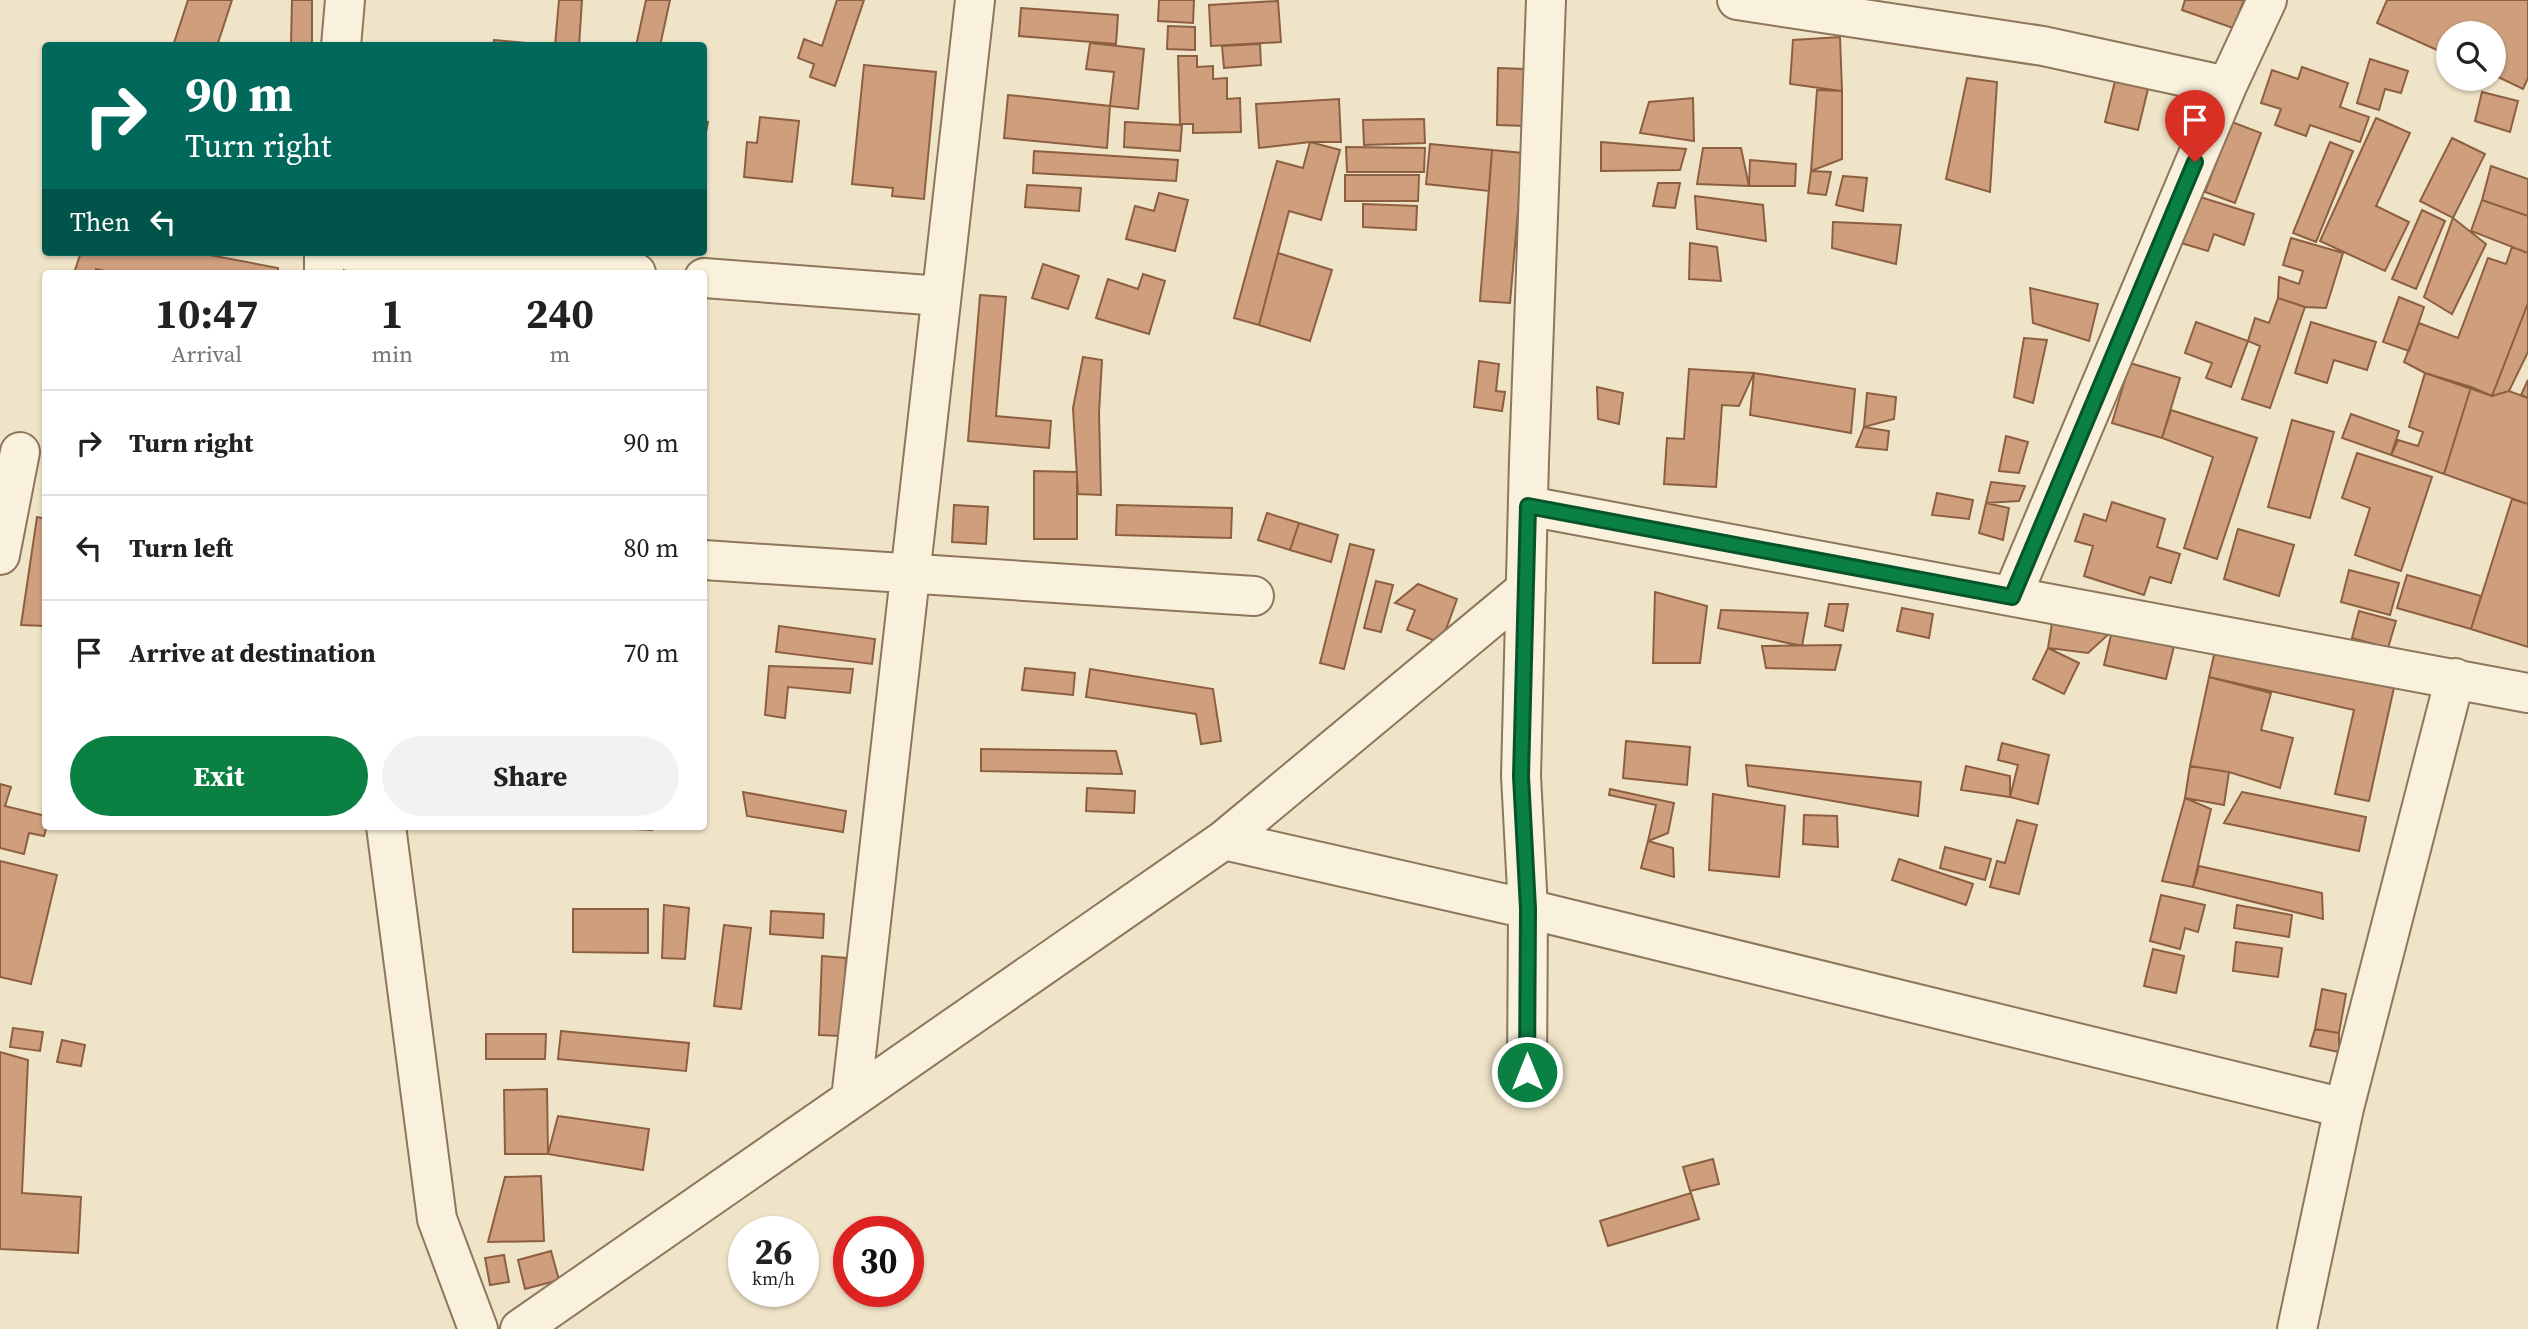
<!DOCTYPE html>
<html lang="en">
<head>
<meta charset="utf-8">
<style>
  body { margin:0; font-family:"Source Serif 4",serif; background:#f2f2f2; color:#222; height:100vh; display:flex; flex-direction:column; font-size:26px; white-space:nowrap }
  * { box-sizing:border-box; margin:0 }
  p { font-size:23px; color:#767676 }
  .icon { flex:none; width:38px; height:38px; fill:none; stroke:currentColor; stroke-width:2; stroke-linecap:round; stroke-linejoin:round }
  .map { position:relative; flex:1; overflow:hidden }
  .sheet { position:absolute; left:42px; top:270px; width:665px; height:560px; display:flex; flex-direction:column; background:#fff; border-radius:7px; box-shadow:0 2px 5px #0004 }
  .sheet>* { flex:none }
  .banner { position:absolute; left:42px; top:42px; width:665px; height:214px; border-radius:7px; box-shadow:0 2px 5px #0004; background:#00695c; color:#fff; overflow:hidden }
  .tools { position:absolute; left:2436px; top:21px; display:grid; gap:14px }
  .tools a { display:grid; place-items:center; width:70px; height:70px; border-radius:50%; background:#fff; box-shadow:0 2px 5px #0004; font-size:35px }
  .speed { position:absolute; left:728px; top:1216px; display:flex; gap:14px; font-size:35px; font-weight:700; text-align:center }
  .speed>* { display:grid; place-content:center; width:91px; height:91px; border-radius:50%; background:#fff; box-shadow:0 2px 5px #0004; line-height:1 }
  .speed small { font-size:18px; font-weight:400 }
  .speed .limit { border:10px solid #d22; background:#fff; color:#111 }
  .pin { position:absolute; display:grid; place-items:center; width:60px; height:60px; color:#fff; margin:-72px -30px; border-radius:50% 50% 50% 0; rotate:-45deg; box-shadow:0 0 7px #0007 }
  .pin .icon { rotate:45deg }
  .me { position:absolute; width:77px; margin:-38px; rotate:0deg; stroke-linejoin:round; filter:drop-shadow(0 0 5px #0008) }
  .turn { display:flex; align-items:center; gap:24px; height:147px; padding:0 28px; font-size:32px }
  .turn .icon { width:91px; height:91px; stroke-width:2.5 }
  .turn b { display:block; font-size:49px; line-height:60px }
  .then { display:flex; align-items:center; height:66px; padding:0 28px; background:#0003; gap:14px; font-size:26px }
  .eta { display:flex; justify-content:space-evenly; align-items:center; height:119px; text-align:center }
  .eta b { font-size:42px; font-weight:700; line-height:49px }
  .action { display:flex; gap:14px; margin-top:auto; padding:14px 28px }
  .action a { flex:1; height:80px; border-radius:42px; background:#0b8043; color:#fff; font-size:28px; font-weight:700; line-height:80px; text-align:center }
  .action a+a { background:#f2f2f2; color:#222 }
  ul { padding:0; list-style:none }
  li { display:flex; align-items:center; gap:21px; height:105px; padding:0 28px; border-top:2px solid #e0e0e0 }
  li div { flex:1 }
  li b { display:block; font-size:26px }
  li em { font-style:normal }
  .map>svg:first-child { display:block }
  .building { fill:#cf9f7d; stroke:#8d5f41; stroke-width:2 }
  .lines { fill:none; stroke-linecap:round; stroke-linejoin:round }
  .minor-casing { stroke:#8d765c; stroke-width:42 }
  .minor { stroke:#faf1dc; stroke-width:38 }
  .route-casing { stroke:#07532c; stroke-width:18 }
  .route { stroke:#0b8043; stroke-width:12 }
</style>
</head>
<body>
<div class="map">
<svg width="2528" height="1329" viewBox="0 0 2528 1329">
  <rect width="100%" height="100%" fill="#f0e4c8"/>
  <!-- building -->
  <path class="building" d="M188 0H232L217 46H173Z
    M292 0H312V46H291Z
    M559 0H582L579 46H555Z
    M646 0H670L660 46H636Z
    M837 0H864L835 86 810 77 814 64 798 58 804 39 822 46Z
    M1159 0H1194L1193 23 1158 21Z
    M2185 0H2244L2233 28 2182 10Z
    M2387 0H2528V78L2523 89 2494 75V33H2448V55L2377 23Z
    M1278 1 1281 42 1211 46 1209 5Z
    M1021 8 1118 15 1116 44 1019 36Z
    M1168 26 1195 27V50L1167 49Z
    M1840 37 1842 91 1790 84 1793 40Z
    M494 40 536 44V46H493Z
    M1090 43 1144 49 1138 109 1110 106 1114 72 1086 69Z
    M1260 44 1261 65 1224 68 1222 46Z
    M1178 56H1197V67L1213 66V79L1227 78V99L1240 98 1241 132 1193 133V124H1180Z
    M2370 59 2408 71 2401 93 2385 89 2379 110 2357 103Z
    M864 65 936 72 924 199 892 196 893 188 852 184Z
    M2302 67 2348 83 2340 107 2369 117 2360 142 2310 125 2306 136 2275 125 2281 109 2261 103 2272 70 2298 79Z
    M1498 68 1528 69 1527 126 1497 125Z
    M1967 78 1997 82 1990 192 1946 179Z
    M2115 81 2148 89 2138 130 2105 122Z
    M1817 90 1842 91V159L1811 171Z
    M2482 92 2518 101 2510 132 2475 121Z
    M1008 95 1110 106 1107 148 1004 138Z
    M1693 98 1694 141 1640 133 1649 102Z
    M1339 99 1341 142H1310L1259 148 1256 104Z
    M760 117 799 121 792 182 744 177 747 142 757 143Z
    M2376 118 2410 133 2376 206 2409 222 2385 271 2320 241Z
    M1424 119 1425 143 1364 145 1363 120Z
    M704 121 708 122 705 137H704Z
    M1125 122 1182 125 1180 151 1124 147Z
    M2232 122 2261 133 2235 203 2205 192Z
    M2452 138 2485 154 2453 218 2420 201Z
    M1310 142 1340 150 1321 220 1289 211 1259 325 1234 318 1277 161 1303 168Z
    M1601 142 1686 149 1680 170 1601 171Z
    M2330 142 2353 151 2316 242 2293 233Z
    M1430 144 1492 150 1489 191 1426 184Z
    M1346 147 1425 148 1424 172H1347Z
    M1703 148H1741L1749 186 1697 184Z
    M1492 150 1523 153 1510 303 1480 301Z
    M1034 151 1178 160 1176 181 1033 173Z
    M1750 160 1796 164 1795 186H1749Z
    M2491 166 2528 179V216L2482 200Z
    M1811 171 1831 172 1826 195 1808 193Z
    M1345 175H1419L1418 201H1345Z
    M1843 176 1867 178 1863 211 1836 205Z
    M1658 183H1680L1675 208 1653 206Z
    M1027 185 1081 188 1079 211 1025 207Z
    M1159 193 1188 200 1175 251 1126 239 1135 206 1154 211Z
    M1695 196 1763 205 1766 241 1697 229Z
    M2197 196 2254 214 2244 245 2214 234 2208 251 2181 243Z
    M2482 200 2528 216V253L2471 231Z
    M1363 204 1417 206 1416 230 1363 227Z
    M2422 210 2445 221 2416 289 2392 279Z
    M2453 218 2486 244 2452 314 2424 297Z
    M1833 222 1901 225 1896 264 1832 248Z
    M2291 238 2343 253 2326 308 2305 307 2278 298 2279 277 2299 284 2303 271 2283 265Z
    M1690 243 1717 247 1721 281 1689 279Z
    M2512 247 2528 253V303L2492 396 2425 373 2404 362 2419 323 2458 338 2488 258 2506 264Z
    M81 252H194L278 268V273H114L96 269 95 273H74Z
    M1278 253 1332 270 1310 341 1259 325Z
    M1043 264 1079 276 1068 309 1032 298Z
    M1143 274 1165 281 1149 334 1096 318 1108 279 1138 289Z
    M2030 288 2098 304 2089 341 2033 323Z
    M980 295 1006 297 996 416 1051 421 1049 448 968 441Z
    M2399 297 2424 307 2409 351 2383 342Z
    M2278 298 2305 307 2270 408 2242 399 2260 346 2248 341 2255 318 2269 323Z
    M2528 303V352L2509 391 2492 396Z
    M2196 322 2248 341 2231 387 2206 378 2212 363 2185 353Z
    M2311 322 2376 342 2367 370 2334 360 2327 383 2295 373Z
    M2024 338 2047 340 2033 403 2014 397Z
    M1083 357 1102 360 1099 413 1101 495 1078 494 1073 408Z
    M1479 361 1499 364 1496 391 1505 392 1502 411 1474 407Z
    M2130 363 2180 378 2162 438 2112 423Z
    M1689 369 1754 373 1739 406 1722 405 1716 487 1664 484 1667 438 1684 439Z
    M1754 373 1855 389 1851 433 1750 415Z
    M2425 373 2471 387 2444 474 2391 455 2398 440 2418 446 2423 432 2409 427Z
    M2528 380V398L2521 395Z
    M1597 387 1623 393 1619 424 1598 419Z
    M2471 387 2492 396 2509 391 2528 398V504L2444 474Z
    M1867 393 1896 397 1894 419 1864 427Z
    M2171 410 2257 438 2217 559 2184 548 2213 457 2162 438Z
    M2351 414 2399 431 2391 455 2342 438Z
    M2292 420 2334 432 2310 518 2268 507Z
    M1864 427 1889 431 1887 450 1856 447Z
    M2006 436 2028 442 2019 473 1999 471Z
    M2357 453 2432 477 2401 571 2355 555 2370 508 2342 498Z
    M1034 471 1077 472V539H1034Z
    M1991 482 2025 486 2019 501 1986 503Z
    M1937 493 1973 500 1969 519 1932 515Z
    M2512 499 2528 504V647L2471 629Z
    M2112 502 2165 519 2157 547 2180 554 2171 583 2150 577 2144 595 2084 576 2093 546 2075 541 2084 514 2106 521Z
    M1986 503 2009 508 2003 540 1979 533Z
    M954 505 988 507 986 544 952 542Z
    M1117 505 1232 508 1231 538 1116 535Z
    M1267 513 1299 523 1290 550 1258 540Z
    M37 517 46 519V626L21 625Z
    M1299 523 1338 535 1331 562 1290 550Z
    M2238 529 2294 545 2279 596 2224 579Z
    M1350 544 1374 550 1344 669 1320 663Z
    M2349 570 2399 583 2390 615 2341 602Z
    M2407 575 2481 596 2471 629 2397 608Z
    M1376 581 1393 585 1381 632 1364 628Z
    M1418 584 1457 599 1441 643 1407 630 1415 610 1395 603Z
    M1655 592 1707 606 1700 663H1653Z
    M1829 604H1848L1843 631 1825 626Z
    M1902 608 1933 614 1929 638 1897 631Z
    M1721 610 1808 613 1802 646 1718 628Z
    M2359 611 2396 621 2388 648 2352 638Z
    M2053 617 2112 631 2088 653 2048 648Z
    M779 626 875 639 872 664 776 652Z
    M2112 631 2174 646 2166 679 2104 665Z
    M2217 642 2395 683 2369 801 2335 794 2354 710 2209 677Z
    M1841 645 1835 670 1766 668 1762 646Z
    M2048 648 2079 663 2064 694 2033 679Z
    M769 666 853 669 850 693 788 687 785 718 765 715Z
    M1025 668 1075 673 1073 695 1022 690Z
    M1090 669 1213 689 1221 741 1201 744 1196 714 1086 697Z
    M2209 677 2271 693 2261 730 2293 738 2280 788 2229 772 2190 766Z
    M1626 741 1690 747 1687 785 1623 778Z
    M2002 743 2049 755 2038 804 2010 797 2018 765 1998 760Z
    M981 749 1116 751 1122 774 981 771Z
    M1746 765 1921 782 1918 816 1748 786Z
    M1966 766 2010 776V797L1961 790Z
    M2190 766 2229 772 2224 805 2185 798Z
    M0 784 11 787 5 806 46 816 47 826 44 836 29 833 24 854 0 848Z
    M1087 788 1135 791 1134 813 1086 811Z
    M1610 789 1674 803 1668 833 1648 841 1656 805 1609 795Z
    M743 792 846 811 843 832 747 816Z
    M2242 792 2366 817 2359 851 2224 823Z
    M1713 794 1785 806 1779 877 1709 870Z
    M2185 798 2211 809 2193 887 2162 881Z
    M1804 815 1837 816 1838 847 1803 844Z
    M2017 820 2037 825 2019 894 1990 887 1997 861 2005 863Z
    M636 826H652V830L636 829Z
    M1648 841 1673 848 1674 877 1641 868Z
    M1945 847 1991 859 1985 880 1940 868Z
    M1899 859 1973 884 1966 905 1892 880Z
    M0 861 57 875 31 984 0 977Z
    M2199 866 2322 893 2323 919 2193 887Z
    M2161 895 2205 905 2198 932 2185 928 2180 949 2150 941Z
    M664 905 689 908 685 959 662 958Z
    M2237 905 2292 915 2289 937 2234 928Z
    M573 909H648V953L573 952Z
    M771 911 824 914 823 938 770 934Z
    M724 925 751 928 741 1009 714 1006Z
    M2236 942 2282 948 2278 977 2233 971Z
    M2153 949 2184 956 2176 993 2144 986Z
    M822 956 846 958 842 1036 819 1035Z
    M2322 989 2346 994 2339 1033 2315 1029Z
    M13 1028 43 1032 40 1051 10 1047Z
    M2315 1029 2339 1033V1052L2310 1046Z
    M561 1031 689 1043 686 1071 558 1059Z
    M486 1034H546L545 1059H486Z
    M62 1040 85 1045 81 1066 57 1062Z
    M0 1052 28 1060 22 1193 81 1197 78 1253 0 1249Z
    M547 1089 548 1154H505L504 1090Z
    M558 1116 649 1129 643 1170 548 1154Z
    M1713 1159 1719 1184 1690 1191 1683 1167Z
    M541 1176 544 1241 488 1242 505 1177Z
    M1691 1193 1699 1219 1608 1246 1600 1221Z
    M551 1251 559 1280 525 1289 518 1260Z
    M504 1255 509 1282 490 1285 485 1258Z"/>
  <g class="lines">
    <defs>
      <path id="minor" d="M1737 0 2043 46 2227 86
        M341 46 345 0
        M352 252 636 273
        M324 273V252
        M704 278 941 296
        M1528 506 2528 693
        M0 555 20 452
        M704 560 1254 596
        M2012 596 2227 86 2267 0
        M386 826 437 1219 478 1329
        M1224 840 1528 909 2344 1108
        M1527 1072 1528 909 1521 776 1529 460 1546 0
        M851 1099 975 0
        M520 1329 1224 840 1526 589
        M2297 1329 2344 1108 2455 678"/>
    </defs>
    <!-- minor casing -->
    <use href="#minor" class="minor-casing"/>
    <!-- minor -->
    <use href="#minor" class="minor"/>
  </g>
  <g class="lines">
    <defs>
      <path id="route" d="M1527 1072 1528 909 1521 776 1528 506 2012 597 2195 162"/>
    </defs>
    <!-- route casing -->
    <use href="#route" class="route-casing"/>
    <!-- route -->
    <use href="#route" class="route"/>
  </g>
</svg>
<div class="tools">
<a><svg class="icon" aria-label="search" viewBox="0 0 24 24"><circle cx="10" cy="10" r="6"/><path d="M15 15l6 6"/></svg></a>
</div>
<div class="speed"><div>26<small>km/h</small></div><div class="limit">30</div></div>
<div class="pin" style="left:2195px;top:162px;background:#d93025"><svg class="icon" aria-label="arrive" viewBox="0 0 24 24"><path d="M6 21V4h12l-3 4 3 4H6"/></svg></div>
<svg class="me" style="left:1527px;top:1072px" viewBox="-20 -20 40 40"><circle r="17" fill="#0b8043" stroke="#fff" stroke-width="3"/><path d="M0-11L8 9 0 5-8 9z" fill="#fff"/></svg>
<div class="banner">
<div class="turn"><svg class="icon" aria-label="right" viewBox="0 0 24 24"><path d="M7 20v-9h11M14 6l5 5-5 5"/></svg><div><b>90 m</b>Turn right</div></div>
<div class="then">Then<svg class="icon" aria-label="left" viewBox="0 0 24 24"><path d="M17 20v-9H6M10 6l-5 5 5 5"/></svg></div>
</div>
<section class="sheet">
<div class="eta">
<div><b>10:47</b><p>Arrival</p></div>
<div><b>1</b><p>min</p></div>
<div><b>240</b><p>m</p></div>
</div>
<ul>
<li><svg class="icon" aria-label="right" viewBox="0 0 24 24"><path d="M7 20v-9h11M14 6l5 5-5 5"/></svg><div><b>Turn right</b></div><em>90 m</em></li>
<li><svg class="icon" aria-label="left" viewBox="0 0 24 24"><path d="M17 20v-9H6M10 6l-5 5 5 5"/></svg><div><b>Turn left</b></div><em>80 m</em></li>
<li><svg class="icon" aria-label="arrive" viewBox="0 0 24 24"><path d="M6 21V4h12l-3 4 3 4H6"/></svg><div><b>Arrive at destination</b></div><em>70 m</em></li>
</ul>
<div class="action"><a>Exit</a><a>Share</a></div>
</section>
</div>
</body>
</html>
